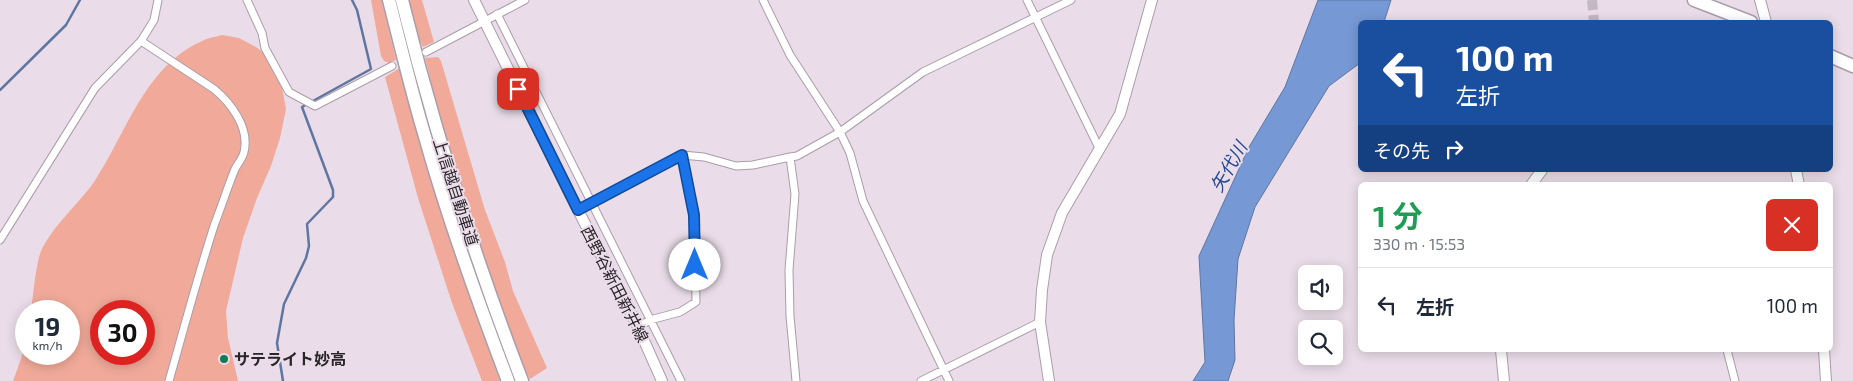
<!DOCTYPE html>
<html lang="ja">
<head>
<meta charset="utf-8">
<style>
  body { margin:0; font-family:"Exo 2","Noto Sans JP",sans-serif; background:#f6f6f7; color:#1f2937; height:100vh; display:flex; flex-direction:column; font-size:19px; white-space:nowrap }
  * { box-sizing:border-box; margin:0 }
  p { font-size:16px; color:#747a83 }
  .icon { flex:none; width:28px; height:28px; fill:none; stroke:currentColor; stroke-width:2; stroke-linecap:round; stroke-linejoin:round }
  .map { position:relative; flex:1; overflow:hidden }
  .sheet { position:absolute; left:1358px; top:182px; width:475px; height:170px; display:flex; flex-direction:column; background:#fff; border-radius:8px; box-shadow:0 2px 12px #0003 }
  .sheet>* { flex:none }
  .hud { position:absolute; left:1358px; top:20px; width:475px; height:152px; border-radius:8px; box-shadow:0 2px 12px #0003; background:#1a4fa0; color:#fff; overflow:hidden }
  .fabs { position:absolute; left:1298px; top:265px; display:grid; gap:10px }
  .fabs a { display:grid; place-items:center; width:45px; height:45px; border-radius:8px; background:#fff; box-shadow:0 2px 12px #0003; font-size:25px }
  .speed { position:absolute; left:15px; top:300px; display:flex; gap:10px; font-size:25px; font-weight:700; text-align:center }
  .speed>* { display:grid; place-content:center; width:65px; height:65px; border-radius:50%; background:#fff; box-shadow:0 2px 12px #0003; line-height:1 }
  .speed small { font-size:12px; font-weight:400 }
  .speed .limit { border:8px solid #d22; background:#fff; color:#111 }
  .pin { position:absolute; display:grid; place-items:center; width:42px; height:42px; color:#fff; margin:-21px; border-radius:10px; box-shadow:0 2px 8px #0006 }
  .me { position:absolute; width:55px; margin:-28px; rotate:0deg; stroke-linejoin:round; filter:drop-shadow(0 0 4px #0008) }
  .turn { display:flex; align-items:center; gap:18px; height:105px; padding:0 15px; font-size:22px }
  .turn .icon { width:65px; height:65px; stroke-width:2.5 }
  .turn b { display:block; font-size:35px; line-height:42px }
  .then { display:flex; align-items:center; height:48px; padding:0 15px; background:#0003; gap:10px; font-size:19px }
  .round { display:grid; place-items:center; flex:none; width:52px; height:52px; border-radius:8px; background:#f6f6f7 }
  .summary { display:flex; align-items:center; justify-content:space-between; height:85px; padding:0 15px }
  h1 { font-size:30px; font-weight:700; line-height:38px; color:#1e9e55 }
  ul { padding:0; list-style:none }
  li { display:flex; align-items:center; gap:15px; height:75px; padding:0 15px; border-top:1px solid #e0e1e3 }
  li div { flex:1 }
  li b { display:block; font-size:19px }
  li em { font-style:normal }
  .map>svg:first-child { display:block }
  .green { fill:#f1aa9a; fill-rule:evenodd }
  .water { fill:#7698d5; stroke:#5f76a1 }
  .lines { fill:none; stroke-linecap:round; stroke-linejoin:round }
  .stream { stroke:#5f76a1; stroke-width:2.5 }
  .secondary-tunnel { stroke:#c4b8c3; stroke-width:10; stroke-dasharray:10 5; stroke-linecap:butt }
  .street-casing { stroke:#aa9da9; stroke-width:9 }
  .secondary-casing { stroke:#aa9da9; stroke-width:12 }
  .highway-casing { stroke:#aa9da9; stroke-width:15 }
  .street { stroke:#fff; stroke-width:7 }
  .secondary { stroke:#fff; stroke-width:10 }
  .highway { stroke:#fff; stroke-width:12 }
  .route-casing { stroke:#114b97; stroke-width:12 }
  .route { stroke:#1a73e8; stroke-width:9 }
  .poi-dot { fill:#127c56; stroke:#eadde9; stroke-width:2 }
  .labels { text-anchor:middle; stroke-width:4; stroke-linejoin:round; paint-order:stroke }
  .street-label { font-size:16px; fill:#2a2529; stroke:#eadde9 }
  .poi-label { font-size:16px; font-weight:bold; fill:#2a2529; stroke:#eadde9; text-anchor:start }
  .water-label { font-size:18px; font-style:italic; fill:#214891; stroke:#eadde9 }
</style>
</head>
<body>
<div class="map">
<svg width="1853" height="381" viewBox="0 0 1853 381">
  <rect width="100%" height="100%" fill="#eadde9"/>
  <!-- green -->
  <path class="green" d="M371 0H382L396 60 389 63 384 61 381 56Z
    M409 0H422L434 42 423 47 418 36Z
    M222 35 239 38 256 47 271 58 282 88 286 109 280 138 271 166 257 198 243 238 226 311 228 338 238 381H13L22 356 26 335V354H69V311H31C33 297 36 263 41 251 54 224 77 206 94 182 126 134 144 68 200 42 207 38 215 37 222 35ZM101 311H144V354H101Z
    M438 57 441 61 485 210 505 262 513 291 547 368 530 379C518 362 508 325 501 305 471 224 446 141 425 58Z
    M400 68C426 175 463 278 500 381H482L452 303 418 198 385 77Z"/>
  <!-- water -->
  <path class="water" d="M1318 0H1391L1384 22H1360V63L1329 86 1255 207 1238 259 1234 320 1235 360 1228 381H1193L1205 362 1199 256 1249 147 1285 87Z"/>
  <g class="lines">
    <!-- stream -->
    <path class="stream" d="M0 90 66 25 80 0
      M283 381 277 343 284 304 306 258 309 246 307 224 333 197V190L302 107 371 69 357 10 352 0"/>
    <!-- secondary-tunnel -->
    <path class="secondary-tunnel" d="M1592 0 1594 22"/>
    <defs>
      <path id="street" d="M247 0 262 33 265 48 289 92 315 106 392 66
        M763 0 790 55 840 132 850 153 863 201 949 381
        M1027 0 1100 150
        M497 14 681 381
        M141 41 214 89C231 103 250 128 244 152 243 158 238 163 235 169 228 186 222 205 215 223 198 275 184 328 169 381
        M426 52 525 0
        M578 210 682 155 704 157 736 166 753 165 790 157
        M0 240 95 88 141 41 154 20 158 0
        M638 327 650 320 680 312 696 302 694 215 682 155
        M1727 350 1735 381
        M796 381 790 316 789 270 795 194 790 157 797 156 840 132 923 72 1071 0
        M921 381 1040 322"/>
      <path id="secondary" d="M474 0 578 210 638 327 662 381
        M1760 0 1766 22
        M1796 170 1799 185
        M1531 185 1542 170
        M1501 350 1504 381
        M1824 350 1826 381
        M1049 381 1040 322 1042 290 1047 255 1062 213 1120 114 1152 0"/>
      <path id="highway" d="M389 0C401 47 412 94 426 140 449 222 478 302 508 381
        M402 0C434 130 474 256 522 381
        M1694 0 1751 22
        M1830 56 1853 66"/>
    </defs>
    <!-- street casing -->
    <use href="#street" class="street-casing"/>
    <!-- secondary casing -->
    <use href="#secondary" class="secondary-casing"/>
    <!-- highway casing -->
    <use href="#highway" class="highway-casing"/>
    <!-- street -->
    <use href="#street" class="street"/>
    <!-- secondary -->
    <use href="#secondary" class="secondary"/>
    <!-- highway -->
    <use href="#highway" class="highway"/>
  </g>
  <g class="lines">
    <defs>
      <path id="route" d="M518 89 578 210 682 155 694 215 695 265"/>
    </defs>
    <!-- route casing -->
    <use href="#route" class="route-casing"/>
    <!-- route -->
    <use href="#route" class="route"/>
  </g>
  <!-- markers -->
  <circle class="poi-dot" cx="224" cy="359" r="5"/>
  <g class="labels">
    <!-- street labels -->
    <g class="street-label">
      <text transform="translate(456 192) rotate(72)" y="6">上信越自動車道</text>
      <text transform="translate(615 284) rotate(63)" y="6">西野谷新田新井線</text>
    </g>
    <!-- poi labels -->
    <g class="poi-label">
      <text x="234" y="365">サテライト妙高</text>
    </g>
    <!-- water labels -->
    <g class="water-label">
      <text transform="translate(1229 167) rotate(-60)" y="6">矢代川</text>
    </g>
  </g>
</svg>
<div class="fabs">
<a><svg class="icon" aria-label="sound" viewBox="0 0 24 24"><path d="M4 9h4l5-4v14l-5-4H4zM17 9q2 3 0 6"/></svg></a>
<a><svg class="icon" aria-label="search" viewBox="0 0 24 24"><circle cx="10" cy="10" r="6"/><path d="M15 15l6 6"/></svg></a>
</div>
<div class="speed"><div>19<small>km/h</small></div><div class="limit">30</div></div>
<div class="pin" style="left:518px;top:89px;background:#d93025"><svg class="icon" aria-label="arrive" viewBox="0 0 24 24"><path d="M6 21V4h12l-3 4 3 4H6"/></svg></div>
<svg class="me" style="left:695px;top:265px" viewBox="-20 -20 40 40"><circle r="19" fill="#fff"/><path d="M0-13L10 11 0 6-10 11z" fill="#1a73e8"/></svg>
<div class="hud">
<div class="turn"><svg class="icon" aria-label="left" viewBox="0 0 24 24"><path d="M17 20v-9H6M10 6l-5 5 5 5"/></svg><div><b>100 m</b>左折</div></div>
<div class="then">その先<svg class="icon" aria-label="right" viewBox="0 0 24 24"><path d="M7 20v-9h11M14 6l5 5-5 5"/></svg></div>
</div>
<section class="sheet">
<div class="summary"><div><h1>1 分</h1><p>330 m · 15:53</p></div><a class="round" style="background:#d93025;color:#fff"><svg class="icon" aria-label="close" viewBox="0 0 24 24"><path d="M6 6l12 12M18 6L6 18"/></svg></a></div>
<ul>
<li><svg class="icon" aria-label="left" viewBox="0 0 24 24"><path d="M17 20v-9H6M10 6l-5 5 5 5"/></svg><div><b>左折</b></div><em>100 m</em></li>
</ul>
</section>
</div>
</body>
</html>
